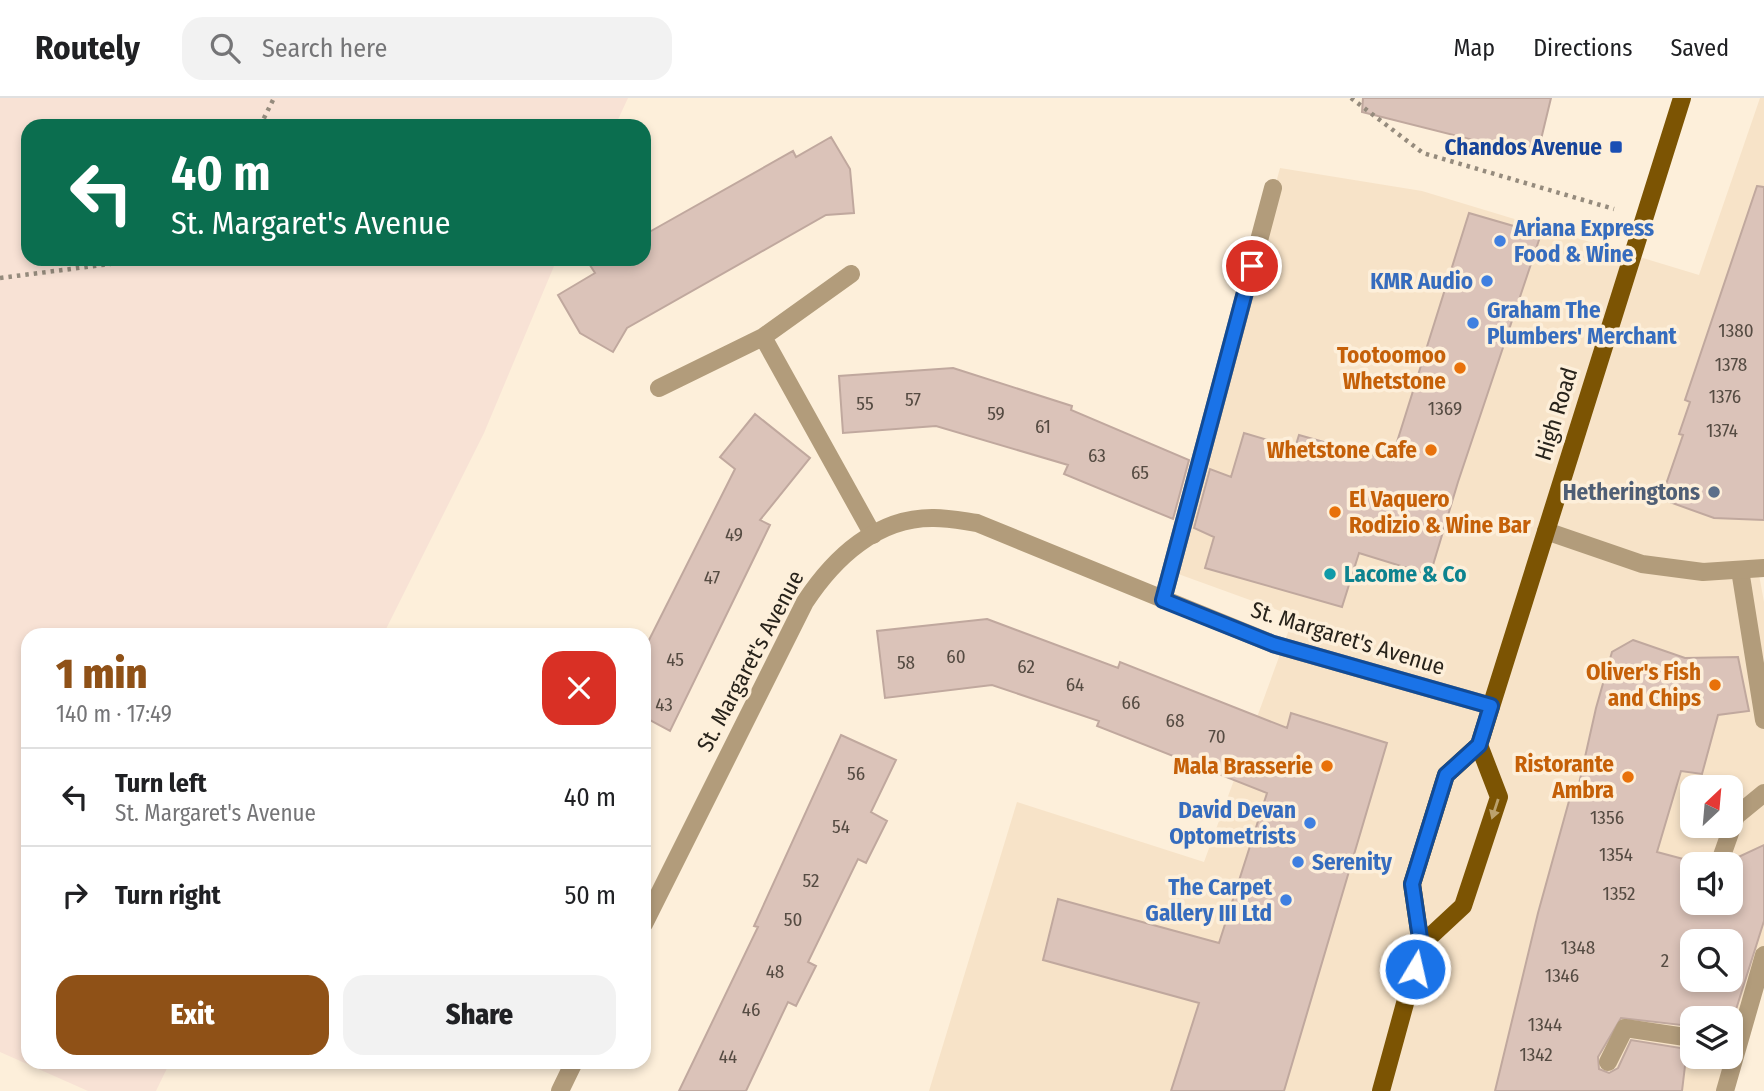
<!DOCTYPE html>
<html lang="en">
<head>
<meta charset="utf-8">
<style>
  body { margin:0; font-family:"Fira Sans Condensed",sans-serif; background:#f2f2f2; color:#202124; height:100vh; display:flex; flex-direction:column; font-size:26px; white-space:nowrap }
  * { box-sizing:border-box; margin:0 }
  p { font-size:23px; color:#757577 }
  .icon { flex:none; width:38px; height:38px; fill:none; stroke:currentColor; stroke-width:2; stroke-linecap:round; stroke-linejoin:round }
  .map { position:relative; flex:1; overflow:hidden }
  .drawer { position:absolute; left:21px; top:530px; width:630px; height:441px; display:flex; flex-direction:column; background:#fff; border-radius:21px; box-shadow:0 4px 10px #0003 }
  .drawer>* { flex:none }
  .hud { position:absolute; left:21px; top:21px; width:630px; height:147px; border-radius:21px; box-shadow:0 4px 10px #0003; background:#0b6e4f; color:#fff; overflow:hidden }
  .needle { width:46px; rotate:26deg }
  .tools { position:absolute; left:1680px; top:677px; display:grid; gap:14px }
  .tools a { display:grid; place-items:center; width:63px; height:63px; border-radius:14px; background:#fff; box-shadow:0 4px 10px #0003; font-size:35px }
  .pin { position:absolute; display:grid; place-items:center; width:60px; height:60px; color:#fff; margin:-30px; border:4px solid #fff; border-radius:50%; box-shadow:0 2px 7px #0007 }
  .me { position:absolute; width:77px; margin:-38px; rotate:9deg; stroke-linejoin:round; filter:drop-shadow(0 0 5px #0008) }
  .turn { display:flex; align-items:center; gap:24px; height:147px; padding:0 35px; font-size:32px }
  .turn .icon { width:91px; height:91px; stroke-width:2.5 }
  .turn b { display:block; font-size:49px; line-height:60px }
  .round { display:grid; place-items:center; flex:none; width:74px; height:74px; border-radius:21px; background:#f2f2f2 }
  .overview { display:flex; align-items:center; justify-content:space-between; height:119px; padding:0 35px }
  h1 { font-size:42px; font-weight:800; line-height:52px; color:#8f5117 }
  .primary-button { display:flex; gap:14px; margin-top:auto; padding:14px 35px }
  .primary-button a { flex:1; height:80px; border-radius:21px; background:#8f5117; color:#fff; font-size:28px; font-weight:800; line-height:80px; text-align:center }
  .primary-button a+a { background:#f2f2f2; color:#202124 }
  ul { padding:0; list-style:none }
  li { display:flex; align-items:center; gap:21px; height:98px; padding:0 35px; border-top:2px solid #e0e0e0 }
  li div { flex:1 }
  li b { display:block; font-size:26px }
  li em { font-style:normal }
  header { display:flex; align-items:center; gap:42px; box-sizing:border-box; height:98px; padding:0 35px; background:#fff; border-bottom:2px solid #e0e0e0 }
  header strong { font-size:33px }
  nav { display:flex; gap:38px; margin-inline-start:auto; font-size:24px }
  .search { width:490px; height:63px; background:#f2f2f2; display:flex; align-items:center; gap:18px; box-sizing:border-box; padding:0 24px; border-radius:21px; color:#757577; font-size:26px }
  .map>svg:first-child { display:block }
  .built { fill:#f7e3c8; fill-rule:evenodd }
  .industrial { fill:#f8e2d5 }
  .building { fill:#dbc3b9; stroke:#c0a89e; stroke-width:2; fill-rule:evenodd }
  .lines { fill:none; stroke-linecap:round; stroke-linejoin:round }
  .path { stroke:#958b7d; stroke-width:4.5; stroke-dasharray:3.5 5; stroke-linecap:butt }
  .lane { stroke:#b29c7b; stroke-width:18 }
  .street { stroke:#b29c7b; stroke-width:18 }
  .primary { stroke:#7c5403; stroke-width:18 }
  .oneway { fill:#bca26e }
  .route-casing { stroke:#114b97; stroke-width:18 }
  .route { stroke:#1a73e8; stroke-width:12 }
  .transit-dot { fill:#1a4fb4; stroke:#fdefda; stroke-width:2.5 }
  .shop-dot { fill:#3f7fe0; stroke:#fdefda; stroke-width:2.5 }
  .food-dot { fill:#e8710a; stroke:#fdefda; stroke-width:2.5 }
  .service-dot { fill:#5c6f8a; stroke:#fdefda; stroke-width:2.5 }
  .culture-dot { fill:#0f9aa8; stroke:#fdefda; stroke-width:2.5 }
  .labels { text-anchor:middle; stroke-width:7; stroke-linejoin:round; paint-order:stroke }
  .number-label { font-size:19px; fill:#554b42 }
  .transit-label { font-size:23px; font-weight:bold; fill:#164399; stroke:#fdefda; text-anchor:end }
  .shop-label { font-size:23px; font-weight:bold; fill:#366cbe; stroke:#fdefda; text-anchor:start }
  .food-label { font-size:23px; font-weight:bold; fill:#c56008; stroke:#fdefda; text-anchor:end }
  .street-label { font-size:23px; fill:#28231b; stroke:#fdefda }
  .service-label { font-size:23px; font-weight:bold; fill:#4e5e75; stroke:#fdefda; text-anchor:end }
  .culture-label { font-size:23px; font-weight:bold; fill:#0d838f; stroke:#fdefda; text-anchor:start }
</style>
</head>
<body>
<header>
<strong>Routely</strong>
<div class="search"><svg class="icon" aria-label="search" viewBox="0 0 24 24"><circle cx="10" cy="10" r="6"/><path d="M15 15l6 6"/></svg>Search here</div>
<nav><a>Map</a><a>Directions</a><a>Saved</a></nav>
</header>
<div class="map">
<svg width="1764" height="993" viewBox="0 0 1764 993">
  <rect width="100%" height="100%" fill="#fdefda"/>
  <!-- built -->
  <path class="built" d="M1760 0H1764V470L1758 471 1764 504V857L1725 993H929L1017 704 1204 764 1294 518 1170 473 1280 70 1422 93 1699 177ZM1692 690H1731V728H1692ZM1692 766H1731V805H1692ZM1692 844H1731V882H1692ZM1692 920H1731V959H1692Z"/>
  <!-- industrial -->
  <path class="industrial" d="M0 0H628L615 28H28V161H557L484 335 383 537H28V964H170L156 993H88L0 954Z"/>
  <!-- building -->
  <path class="building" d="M1363 0H1551L1537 58 1362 14Z
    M831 39 850 71 854 115 826 117 627 230 613 254 580 235 558 197 595 175 586 161H644V137L793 53 796 59Z
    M1757 88 1764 89V422L1714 420 1661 401 1683 337 1679 336 1690 304 1685 302Z
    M1469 115 1541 136 1458 384 1430 477 1359 455 1342 509 1205 470 1214 439 1194 430 1210 371 1231 379 1244 335 1295 350 1299 337 1391 363Z
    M953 270 1072 308 1071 312 1189 362 1173 421 1064 376 1068 367 936 328 843 335 839 278Z
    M755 316 810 360 760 422 770 427 670 633 644 619V552L735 371 720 359Z
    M987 521 1118 570 1120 564 1287 630 1291 615 1387 645 1284 993H1171L1199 905 1043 862 1058 801 1219 845 1267 695 1097 628 1099 623 992 587 885 600 877 533Z
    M1633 542 1685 560 1738 559 1749 613 1718 617 1702 676 1681 673 1657 754 1702 766H1692V805H1731L1732 762 1764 747V823L1733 921 1691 917 1690 928 1621 920 1598 959 1599 971 1609 975 1618 970 1631 942 1687 951 1682 993H1495L1538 815 1569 703 1575 685 1579 686 1596 610 1612 554ZM1692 844H1731V882H1692Z
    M841 637 896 662 871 714 887 723 866 765 858 761 808 864 816 868 796 908 788 904 746 993H679L758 829 754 828Z"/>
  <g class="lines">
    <!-- path -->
    <path class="path" d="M1351 0 1423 55 1614 111
      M260 28 274 0
      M0 180 149 161"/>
    <!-- lane -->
    <path class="lane" d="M763 239 873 437
      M659 290 763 239 851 176
      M1740 472 1764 622
      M1163 502 1273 90
      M1719 766 1736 718 1764 695
      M1608 964 1625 930 1692 940"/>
    <!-- street -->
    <path class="street" d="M1546 433 1642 466 1703 474 1764 470
      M644 826 805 504C834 460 877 419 934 420 949 420 963 423 977 425L1273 546 1491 608
      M560 993 574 964
      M1725 993 1764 857"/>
    <!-- primary -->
    <path class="primary" d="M1421 847 1463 808 1499 699 1479 647
      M1381 993 1421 847 1412 786 1446 677 1479 647 1682 0"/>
  </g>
  <!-- one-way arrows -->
  <defs><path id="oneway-solid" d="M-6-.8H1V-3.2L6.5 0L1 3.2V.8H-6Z" transform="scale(1.75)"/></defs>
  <use class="oneway" href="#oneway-solid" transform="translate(1495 711) rotate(108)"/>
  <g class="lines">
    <defs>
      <path id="route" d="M1252 168 1163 502 1273 546 1491 608 1479 647 1446 677 1412 786 1421 847 1415 871"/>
    </defs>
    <!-- route casing -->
    <use href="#route" class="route-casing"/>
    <!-- route -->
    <use href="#route" class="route"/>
  </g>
  <!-- markers -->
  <rect class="transit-dot" x="1609" y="42" width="14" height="14" rx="3.5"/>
  <g class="shop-dot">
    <circle cx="1500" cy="143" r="7"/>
    <circle cx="1487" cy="183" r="7"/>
    <circle cx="1473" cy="225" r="7"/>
    <circle cx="1310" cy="725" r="7"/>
    <circle cx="1298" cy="764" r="7"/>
    <circle cx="1286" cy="802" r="7"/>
  </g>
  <g class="food-dot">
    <circle cx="1460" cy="270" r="7"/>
    <circle cx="1431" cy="352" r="7"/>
    <circle cx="1335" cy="414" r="7"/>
    <circle cx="1715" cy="587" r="7"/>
    <circle cx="1327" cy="668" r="7"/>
    <circle cx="1628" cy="679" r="7"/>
  </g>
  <circle class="service-dot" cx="1714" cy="394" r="7"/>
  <circle class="culture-dot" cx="1330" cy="476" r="7"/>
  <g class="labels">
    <!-- number labels -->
    <g class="number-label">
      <text x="1736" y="239">1380</text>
      <text x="1731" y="273">1378</text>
      <text x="1725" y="305">1376</text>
      <text x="913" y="308">57</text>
      <text x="865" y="312">55</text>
      <text x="1445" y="317">1369</text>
      <text x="996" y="322">59</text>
      <text x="1043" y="335">61</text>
      <text x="1722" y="339">1374</text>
      <text x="1097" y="364">63</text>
      <text x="1140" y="381">65</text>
      <text x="734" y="443">49</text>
      <text x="712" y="486">47</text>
      <text x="956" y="565">60</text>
      <text x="675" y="568">45</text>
      <text x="906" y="571">58</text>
      <text x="1026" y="575">62</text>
      <text x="1075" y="593">64</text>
      <text x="1131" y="611">66</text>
      <text x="664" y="613">43</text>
      <text x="1175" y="629">68</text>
      <text x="1217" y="645">70</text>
      <text x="856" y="682">56</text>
      <text x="1607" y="726">1356</text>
      <text x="841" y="735">54</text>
      <text x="1616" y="763">1354</text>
      <text x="811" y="789">52</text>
      <text x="1619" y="802">1352</text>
      <text x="793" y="828">50</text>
      <text x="1578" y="856">1348</text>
      <text x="1665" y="869">2</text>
      <text x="775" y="880">48</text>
      <text x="1562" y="884">1346</text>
      <text x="751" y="918">46</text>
      <text x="1545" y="933">1344</text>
      <text x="1536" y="963">1342</text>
      <text x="728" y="965">44</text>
    </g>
    <!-- transit labels -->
    <g class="transit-label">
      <text x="1602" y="57">Chandos Avenue</text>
    </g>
    <!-- shop labels -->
    <g class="shop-label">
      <text x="1514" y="138">Ariana Express<tspan x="1514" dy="26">Food &amp; Wine</tspan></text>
      <text x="1473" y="191" text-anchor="end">KMR Audio</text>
      <text x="1487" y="220">Graham The<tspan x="1487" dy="26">Plumbers' Merchant</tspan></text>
      <text x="1296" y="720" text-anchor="end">David Devan<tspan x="1296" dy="26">Optometrists</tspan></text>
      <text x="1312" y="772">Serenity</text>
      <text x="1272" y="797" text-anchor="end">The Carpet<tspan x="1272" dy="26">Gallery III Ltd</tspan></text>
    </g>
    <!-- food labels -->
    <g class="food-label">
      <text x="1446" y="265">Tootoomoo<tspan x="1446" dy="26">Whetstone</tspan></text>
      <text x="1417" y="360">Whetstone Cafe</text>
      <text x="1349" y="409" text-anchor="start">El Vaquero<tspan x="1349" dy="26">Rodizio &amp; Wine Bar</tspan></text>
      <text x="1701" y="582">Oliver's Fish<tspan x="1701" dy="26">and Chips</tspan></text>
      <text x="1614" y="674">Ristorante<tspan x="1614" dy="26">Ambra</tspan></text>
      <text x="1313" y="676">Mala Brasserie</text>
    </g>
    <!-- street labels -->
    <g class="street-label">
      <text transform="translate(1556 316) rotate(-73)" y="8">High Road</text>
      <text transform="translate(1348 540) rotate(17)" y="8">St. Margaret's Avenue</text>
      <text transform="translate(750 563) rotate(-62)" y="8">St. Margaret's Avenue</text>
    </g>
    <!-- service labels -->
    <g class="service-label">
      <text x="1700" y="402">Hetheringtons</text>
    </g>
    <!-- culture labels -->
    <g class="culture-label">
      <text x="1344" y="484">Lacome &amp; Co</text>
    </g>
  </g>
</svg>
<div class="tools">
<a><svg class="needle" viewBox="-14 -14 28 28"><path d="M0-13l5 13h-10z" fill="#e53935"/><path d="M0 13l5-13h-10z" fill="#757577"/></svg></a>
<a><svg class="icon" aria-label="sound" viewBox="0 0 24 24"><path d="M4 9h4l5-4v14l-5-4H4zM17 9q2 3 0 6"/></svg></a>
<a><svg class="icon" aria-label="search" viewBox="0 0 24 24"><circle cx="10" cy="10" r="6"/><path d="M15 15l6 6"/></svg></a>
<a><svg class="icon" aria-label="layers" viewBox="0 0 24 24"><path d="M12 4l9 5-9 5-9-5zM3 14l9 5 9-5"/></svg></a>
</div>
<div class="pin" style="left:1252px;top:168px;background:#d93025"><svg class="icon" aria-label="arrive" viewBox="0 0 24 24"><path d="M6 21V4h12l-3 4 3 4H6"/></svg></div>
<svg class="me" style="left:1415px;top:871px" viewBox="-20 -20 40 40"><circle r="17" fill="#1a73e8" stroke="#fff" stroke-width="3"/><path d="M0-11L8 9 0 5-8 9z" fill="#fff"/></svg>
<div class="hud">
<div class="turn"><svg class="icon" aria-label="left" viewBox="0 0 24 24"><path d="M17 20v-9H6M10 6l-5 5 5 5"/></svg><div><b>40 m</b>St. Margaret's Avenue</div></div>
</div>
<section class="drawer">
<div class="overview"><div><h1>1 min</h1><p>140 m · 17:49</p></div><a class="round" style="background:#d93025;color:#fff"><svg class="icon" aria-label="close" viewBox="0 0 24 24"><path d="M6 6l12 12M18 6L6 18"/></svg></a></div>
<ul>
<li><svg class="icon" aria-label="left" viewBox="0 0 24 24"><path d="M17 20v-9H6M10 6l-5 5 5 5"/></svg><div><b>Turn left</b><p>St. Margaret's Avenue</p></div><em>40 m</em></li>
<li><svg class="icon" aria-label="right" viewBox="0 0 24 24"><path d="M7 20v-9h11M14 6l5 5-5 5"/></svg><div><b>Turn right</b></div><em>50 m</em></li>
</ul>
<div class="primary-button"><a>Exit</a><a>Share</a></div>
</section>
</div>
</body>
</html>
